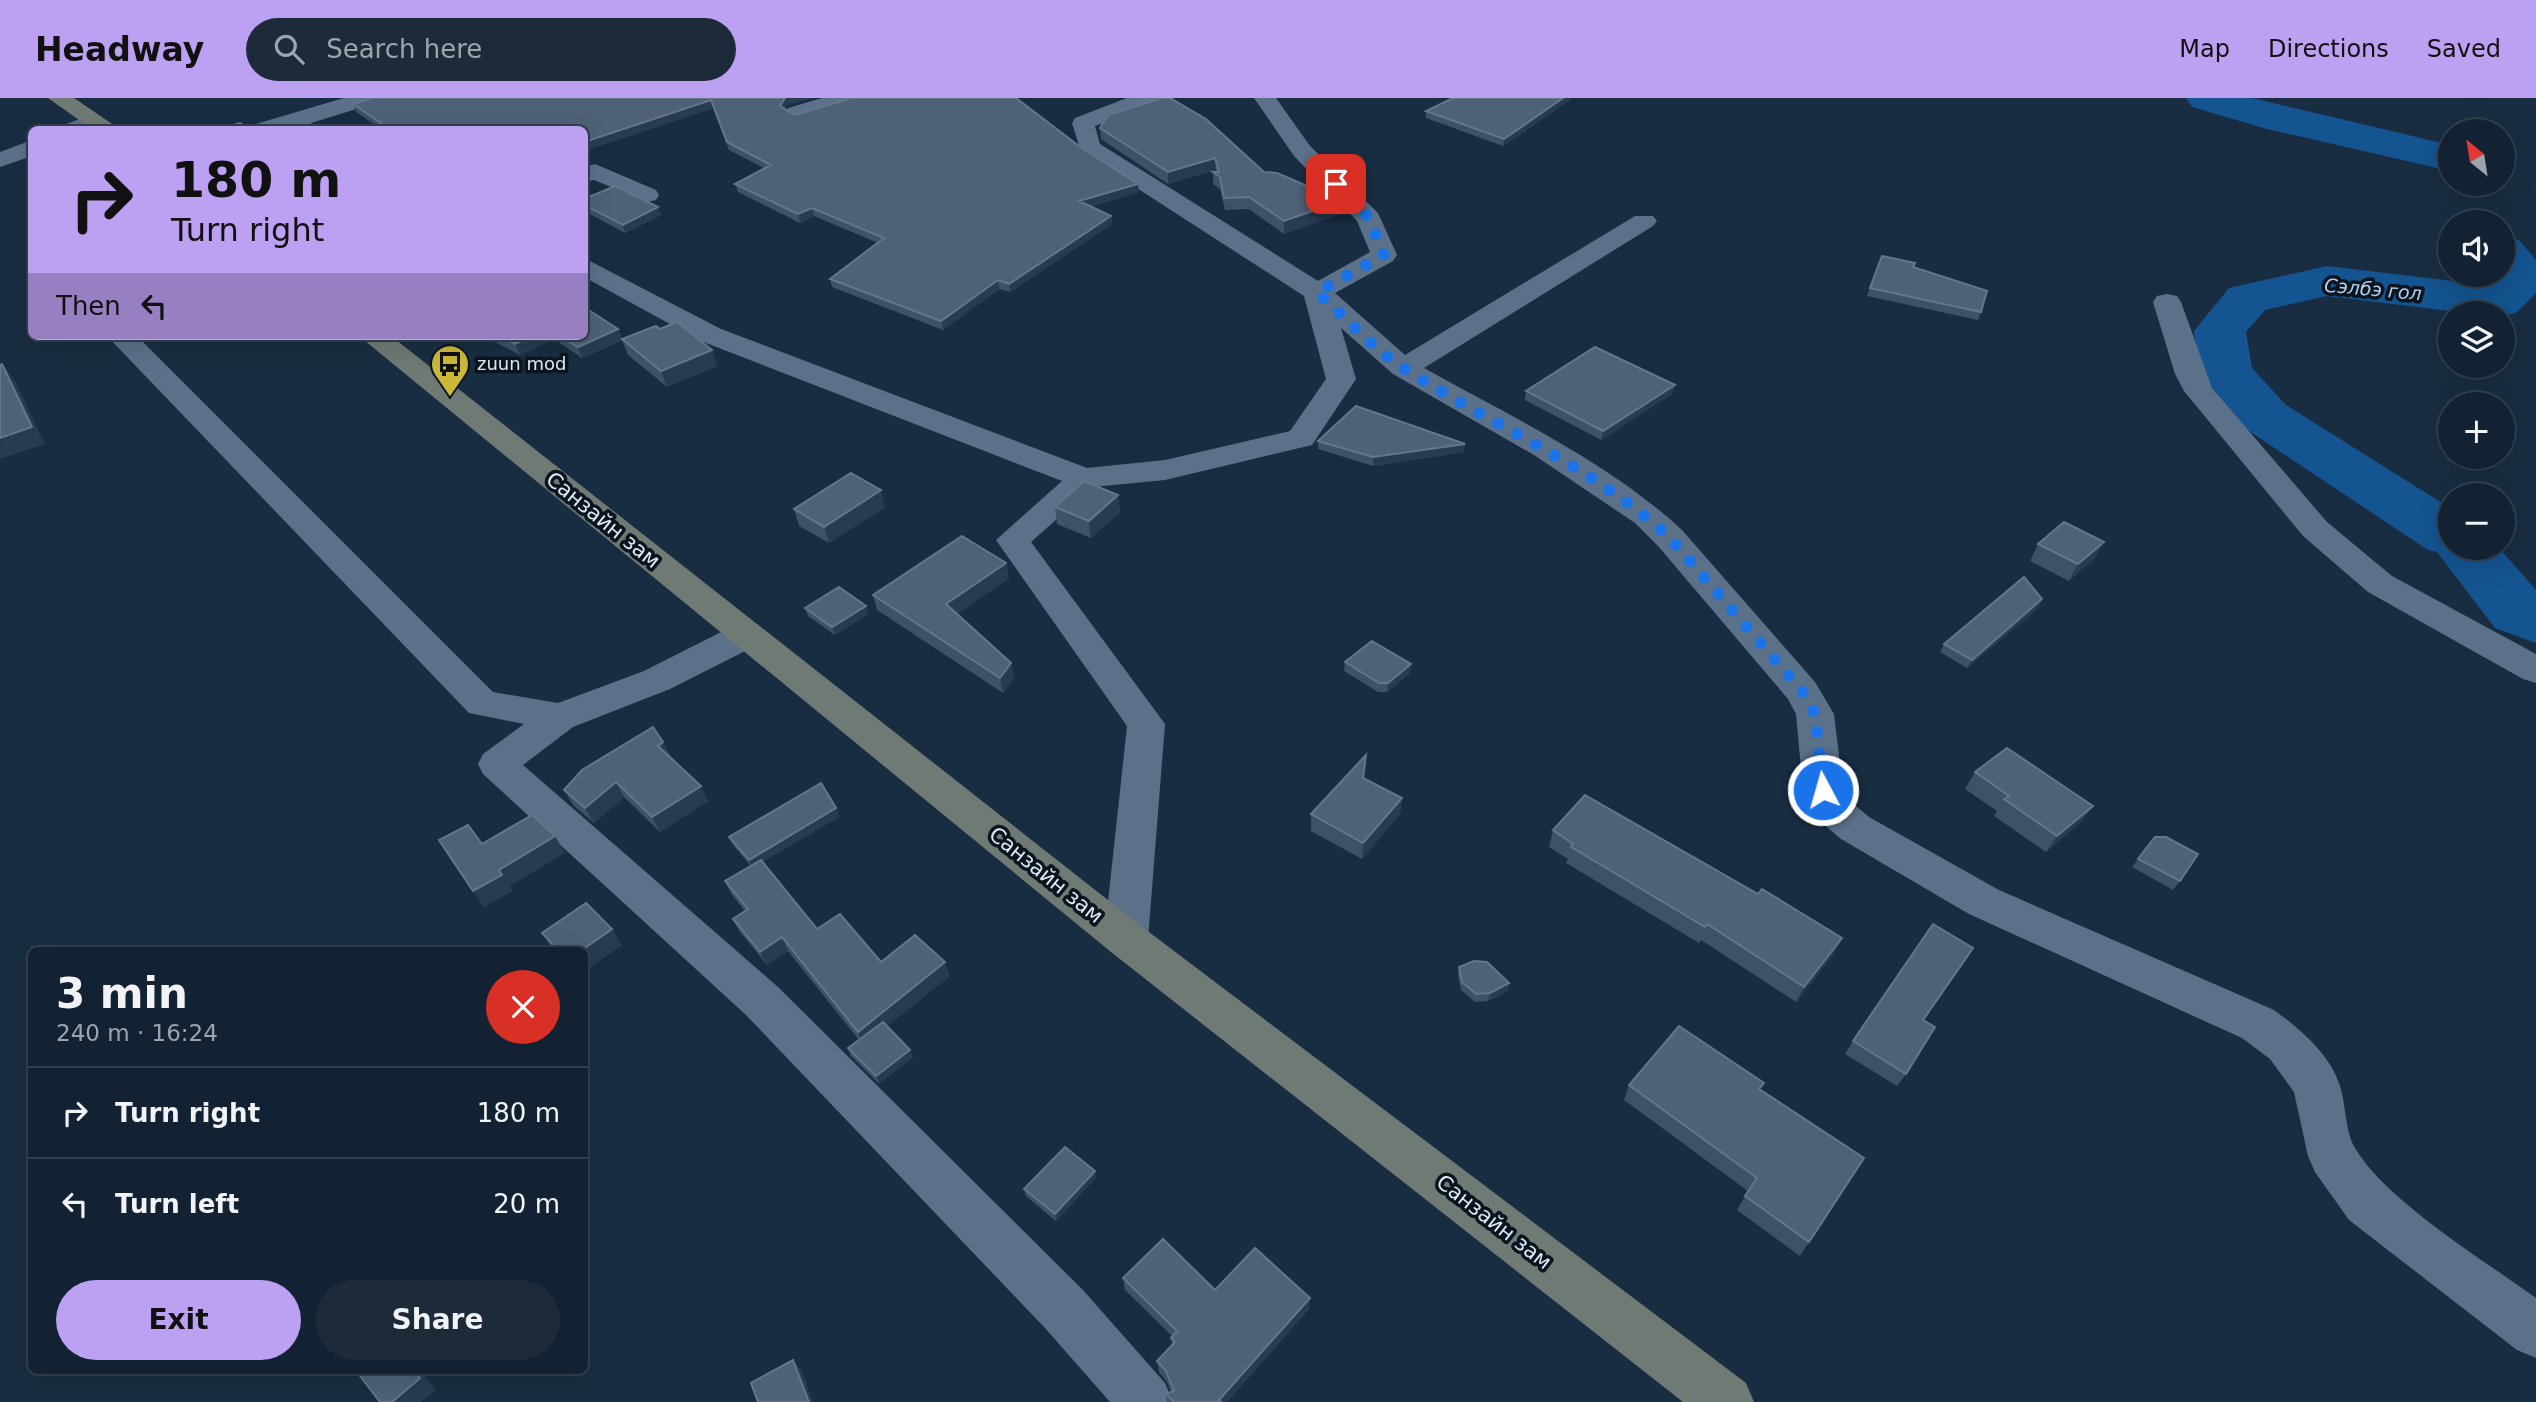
<!DOCTYPE html>
<html lang="en">
<head>
<meta charset="utf-8">
<style>
  body { margin:0; font-family:"DejaVu Sans",sans-serif; background:#1c2a3a; color:#f1f3f6; height:100vh; display:flex; flex-direction:column; font-size:26px; white-space:nowrap }
  * { box-sizing:border-box; margin:0 }
  p { font-size:23px; color:#9da4ac }
  .icon { flex:none; width:38px; height:38px; fill:none; stroke:currentColor; stroke-width:2; stroke-linecap:round; stroke-linejoin:round }
  .map { position:relative; flex:1; overflow:hidden }
  .side { position:absolute; left:28px; top:849px; width:560px; height:427px; display:flex; flex-direction:column; background:#132232; border-radius:10px; box-shadow:0 7px 28px #0002,0 0 0 2px #323f4d }
  .side>* { flex:none }
  .guide { position:absolute; left:28px; top:28px; width:560px; height:214px; border-radius:10px; box-shadow:0 7px 28px #0002,0 0 0 2px #323f4d; background:#bca0f2; color:#111; overflow:hidden }
  .needle { width:46px; rotate:330deg }
  .tools { position:absolute; left:2438px; top:21px; display:grid; gap:14px }
  .tools a { display:grid; place-items:center; width:77px; height:77px; border-radius:50%; background:#132232; box-shadow:0 7px 28px #0002,0 0 0 2px #323f4d; font-size:35px }
  .pin { position:absolute; display:grid; place-items:center; width:60px; height:60px; color:#fff; margin:-30px; border-radius:14px; box-shadow:0 4px 10px #0006 }
  .me { position:absolute; width:77px; margin:-38px; rotate:354deg; stroke-linejoin:round; filter:drop-shadow(0 0 5px #0008) }
  .turn { display:flex; align-items:center; gap:24px; height:147px; padding:0 28px; font-size:32px }
  .turn .icon { width:91px; height:91px; stroke-width:2.5 }
  .turn b { display:block; font-size:49px; line-height:60px }
  .then { display:flex; align-items:center; height:66px; padding:0 28px; background:#0003; gap:14px; font-size:26px }
  .round { display:grid; place-items:center; flex:none; width:74px; height:74px; border-radius:37px; background:#1c2a3a }
  .overview { display:flex; align-items:center; justify-content:space-between; height:119px; padding:0 28px }
  h1 { font-size:42px; font-weight:800; line-height:52px }
  .cta { display:flex; gap:14px; margin-top:auto; padding:14px 28px }
  .cta a { flex:1; height:80px; border-radius:42px; background:#bca0f2; color:#111; font-size:28px; font-weight:800; line-height:80px; text-align:center }
  .cta a+a { background:#1c2a3a; color:#f1f3f6 }
  ul { padding:0; list-style:none }
  li { display:flex; align-items:center; gap:21px; height:91px; padding:0 28px; border-top:2px solid #323f4d }
  li div { flex:1 }
  li b { display:block; font-size:26px }
  li em { font-style:normal }
  header { display:flex; align-items:center; gap:42px; box-sizing:border-box; height:98px; padding:0 35px; background:#bca0f2; color:#111 }
  header strong { font-size:33px }
  nav { display:flex; gap:38px; margin-inline-start:auto; font-size:24px }
  .search { width:490px; height:63px; background:#1c2a3a; display:flex; align-items:center; gap:18px; box-sizing:border-box; padding:0 24px; border-radius:38px; color:#9da4ac; font-size:26px }
  .map>svg:first-child { display:block }
  .lines { fill:none; stroke-linecap:round; stroke-linejoin:round }
  .river { fill:#145490; fill-rule:evenodd }
  .minor { fill:#5b718a; fill-rule:evenodd }
  .secondary { fill:#6e7a73; fill-rule:evenodd }
  .wall { fill:#3d5167 }
  .shaded-wall { fill:#273b52 }
  .building { fill:#4e6177; stroke:#65768b; stroke-width:2 }
  .route { stroke:#1a73e8; stroke-width:12; stroke-dasharray:0 21.6 }
  .labels { text-anchor:middle; stroke-width:7; stroke-linejoin:round; paint-order:stroke }
  .far-poi-label { font-size:18px; fill:#deeaf8; stroke:#0c151e; text-anchor:start }
  .far-water-label { font-size:19px; font-style:italic; fill:#b0cff1; stroke:#0c151e }
  .street-label { font-size:21px; fill:#deeaf8; stroke:#0c151e }
</style>
</head>
<body>
<header>
<strong>Headway</strong>
<div class="search"><svg class="icon" aria-label="search" viewBox="0 0 24 24"><circle cx="10" cy="10" r="6"/><path d="M15 15l6 6"/></svg>Search here</div>
<nav><a>Map</a><a>Directions</a><a>Saved</a></nav>
</header>
<div class="map">
<svg width="2536" height="1304" viewBox="0 0 2536 1304">
  <rect width="100%" height="100%" fill="#192d42"/>
  <g class="lines">
    <!-- river -->
    <path class="river" d="M2186 0H2252L2450 47V73L2267 31 2192 9Z
      M2502 138 2519 142 2536 162V195L2516 215 2502 218V215H2466L2327 198 2265 212 2246 234 2252 270 2286 307 2450 410V450H2499L2536 492V545L2495 530 2437 454 2428 452 2246 331 2198 273 2194 233 2229 190 2327 168 2486 187 2496 177H2502Z"/>
    <!-- minor -->
    <path class="minor" d="M344 0H379L376 5 311 25 316 32H249L252 27Z
      M822 0H857L854 5 796 22 785 15 788 10Z
      M1127 0H1158L1155 5 1095 28 1100 46 1318 183 1370 154 1357 123 1294 58 1254 0H1276L1310 48 1378 115 1397 157 1393 163 1335 195 1405 257 1635 118H1653L1657 123 1653 128 1424 270C1510 318 1610 365 1682 432L1815 584 1834 616 1843 691 1849 702 1869 719 1999 792 2274 912C2300 931 2330 956 2340 988 2346 1007 2345 1033 2355 1050 2387 1104 2484 1162 2536 1200V1260L2517 1252 2349 1122 2315 1074 2308 1058 2294 994 2270 961 2242 940 1969 816 1841 741 1821 724 1803 692 1796 616 1788 601 1658 448 1635 425 1534 357 1393 276 1341 230 1356 281 1312 347 1165 382 1093 389 1031 444 1165 626 1148 841 1141 854 1126 859 1111 854 1104 841 1127 628 996 442 1062 383 701 243 584 179V160L721 231 1087 370 1165 362 1290 333 1326 281 1304 198 1081 54 1072 25 1075 20Z
      M95 15 106 22C96 36 76 32 61 32L64 27Z
      M32 42V58L0 69V54Z
      M595 66 656 92 659 97 656 102 647 104 594 82 584 84V69Z
      M2167 196 2177 198 2181 204 2212 290 2327 424 2392 478 2536 556V585L2523 581 2368 494 2303 438 2184 293 2175 276 2153 204 2157 198Z
      M107 238H137L493 594 558 605 644 573 733 528 746 525 759 528 764 537 759 546 670 591 573 629 523 667 778 889 1083 1192 1165 1285 1173 1304H1110L1045 1230 746 917 483 676 478 666 483 656 524 626 469 615Z"/>
    <!-- secondary -->
    <path class="secondary" d="M48 0H74L121 32H93Z
      M359 238H391L1141 828 1746 1285 1754 1304H1683L1111 854Z"/>
  </g>
  <!-- wall -->
  <path class="wall" d="M372 0H813L787 7 785 11 795 17 1139 94 1090 109 1111 118 1112 126 1010 194 999 191 943 232 832 189 830 181 878 145 814 118 800 125 738 94 735 86 764 70 729 52 713 10 584 53V32H383L356 14 353 6Z
    M1453 0H1573L1503 48 1426 20V13Z
    M1100 30 1264 74 1341 116 1284 136 1249 111 1225 112 1220 91 1213 86V74H1216V72L1168 86 1101 41Z
    M584 101 658 109 661 117 625 135 584 113Z
    M1913 169 1981 214 1978 222 1867 198 1870 190Z
    M618 231 622 241 660 231 712 252 717 268 667 289 628 257 622 242 582 260 554 241 520 257 483 238H584Z
    M1675 287 1672 296 1601 342 1525 302 1526 293Z
    M1318 343 1465 346 1464 354 1373 368 1318 351Z
    M1118 397 1120 414 1091 440 1057 426 1055 409Z
    M885 409 829 445 799 428 794 411Z
    M2104 444 2094 461 2069 483 2030 463 2038 446Z
    M1006 465 1009 480 957 516 1011 565 1014 580 1003 595 877 512 873 497Z
    M2042 501 2038 510 1967 570 1940 554 1944 546Z
    M805 510 868 516 835 537 808 518Z
    M1345 564 1411 566 1410 575 1387 594H1378L1344 573Z
    M663 644 671 659 708 703 660 734 624 699 594 725 573 707 564 692Z
    M1975 674 2093 708 2081 724 2046 754 1994 718 1997 713 1965 691Z
    M1364 680 1402 700 1400 716 1362 761 1311 733V716Z
    M836 710 839 719 762 764 817 831 881 864 950 878 887 928 910 952 913 959 879 986 851 958 848 950 859 942 788 853 767 867 740 834 733 821 745 813 732 797 725 783 751 768 733 747 729 739Z
    M1553 732 1834 856 1796 904 1701 842 1699 845 1566 765 1568 761 1549 749Z
    M2155 739 2180 783 2173 792 2132 769Z
    M542 835 622 847 584 873V852H553Z
    M1459 869 1509 885 1508 893 1488 903 1475 904 1461 892 1458 877Z
    M1923 922 1906 976 1897 988 1845 956 1853 943Z
    M1629 987 1760 991 1809 1144 1800 1158 1737 1112 1748 1093 1624 1002Z
    M1096 1080 1056 1123 1026 1098 1024 1091Z
    M1123 1180 1215 1192 1309 1211 1227 1304H1167L1166 1296 1171 1294 1167 1284 1159 1274 1157 1263 1172 1247 1171 1240 1172 1238 1125 1192Z"/>
  <!-- shaded-wall -->
  <path class="shaded-wall" d="M785 0H813L787 7 782 16 780 8Z
    M1563 0H1573L1503 48 1504 41Z
    M711 2 713 10 584 53V44Z
    M568 27 570 32H550Z
    M1215 60 1216 72 1168 86V74Z
    M1138 86 1139 94 1080 112 1079 103Z
    M1342 103 1341 116 1284 136V123Z
    M658 109 661 117 625 135 623 127Z
    M812 110 814 118 800 125 798 116Z
    M1111 118 1112 126 1010 194 1009 186Z
    M998 182 999 191 943 232 941 223Z
    M618 231 622 241 582 260 578 249Z
    M532 238H552L554 241 520 257 515 246Z
    M712 252 717 268 667 289 661 273Z
    M2 266 15 283 45 346 0 361Z
    M1675 287 1672 296 1601 342 1603 333Z
    M1465 346 1464 354 1373 368V359Z
    M881 392 885 409 829 445 824 429Z
    M1118 397 1120 414 1091 440 1089 423Z
    M2104 444 2094 461 2069 483 2078 466Z
    M1006 465 1009 480 949 522 946 506Z
    M2042 501 2038 510 1967 570 1972 562Z
    M866 508 868 516 835 537 832 529Z
    M1011 565 1014 580 1003 595 1000 580Z
    M1411 566 1410 575 1387 594 1388 585Z
    M663 644 671 659 658 648Z
    M616 684 624 699 594 725 585 710Z
    M701 688 708 703 660 734 652 719Z
    M1402 700 1400 716 1362 761 1363 745Z
    M2093 708 2081 724 2046 754 2057 738Z
    M836 710 839 719 752 770 749 762Z
    M555 738 565 755 510 788 513 793 484 809 473 793 499 772Z
    M612 831 622 847 584 873V852H582Z
    M782 839 788 853 767 867 760 854Z
    M1842 840 1834 856 1796 904 1804 889Z
    M945 864 950 878 863 947 858 934Z
    M1509 885 1508 893 1488 903 1490 895Z
    M910 952 913 959 879 986 876 978Z
    M1095 1073 1096 1080 1056 1123 1055 1116Z
    M1310 1200 1309 1211 1227 1304H1219V1302Z
    M793 1262 802 1273 813 1304H809Z
    M414 1272H420L436 1292 421 1304H392Z"/>
  <!-- building -->
  <path class="building" d="M372 0H785L780 8 795 17 852 0H1016L1079 48 1138 86 1079 103 1111 118 1009 186 998 182 941 223 830 181 884 140 812 110 798 116 735 86 771 67 727 44 711 2 584 44V32H570L568 27 550 32H391L353 6Z
    M1162 0H1170L1206 21 1264 74 1277 75 1342 103 1284 123 1249 99 1224 100 1220 79 1213 74H1219L1215 60 1168 74 1100 30 1108 17Z
    M1453 0H1563L1504 41 1426 13Z
    M240 25 251 32H216Z
    M615 88 658 109 623 127 584 107V101Z
    M1882 158 1915 165 1913 169 1987 193 1981 214 1870 190Z
    M584 209 618 231 578 249 560 238H584Z
    M677 224 712 252 661 273 622 241 656 228 660 231Z
    M499 238H532L515 246Z
    M1595 249 1675 287 1603 333 1526 293Z
    M2 266 32 329 0 340V267Z
    M1356 308 1465 346 1373 359 1318 343Z
    M851 375 881 392 824 429 794 411Z
    M1084 383 1118 397 1089 423 1055 409Z
    M2064 424 2104 444 2078 466 2038 446Z
    M962 438 1006 465 946 506 1011 565 1000 580 873 497Z
    M2024 479 2042 501 1972 562 1944 546Z
    M839 489 866 508 832 529 805 510Z
    M1372 543 1411 566 1388 585H1379L1345 564Z
    M653 629 663 644 658 648 701 688 652 719 616 684 585 710 564 692 582 672Z
    M2007 650 2093 708 2057 738 2004 701 2009 698 1975 674Z
    M1366 657 1363 680 1402 700 1363 745 1311 716Z
    M821 685 836 710 749 762 729 739Z
    M1585 697 1758 796 1762 791 1842 840 1804 889 1707 826 1705 829 1571 749 1573 746 1553 732Z
    M532 717 555 738 499 772 502 777 473 793 439 742 468 727 482 746Z
    M2155 739H2166L2198 756 2180 783 2138 761Z
    M761 762 817 831 840 816 881 864 915 837 945 864 858 934 782 839 760 854 733 821 748 811 725 783Z
    M586 805 612 831 582 852H558L542 835Z
    M1933 826 1973 850 1923 922 1935 929 1906 976 1853 943Z
    M1474 863 1487 864 1509 885 1490 895 1476 896 1462 884 1459 869Z
    M883 924 910 952 876 978 848 950Z
    M1679 928 1764 985 1759 991 1864 1060 1809 1144 1745 1098 1757 1080 1629 987Z
    M1065 1049 1095 1073 1055 1116 1024 1091Z
    M1163 1141 1215 1192 1255 1150 1310 1200 1219 1302 1221 1304H1174L1166 1296 1174 1293 1166 1273 1157 1263 1175 1244 1171 1240 1177 1233 1123 1180Z
    M793 1262 809 1304H758L751 1285Z
    M367 1272H414L420 1280 392 1304H380L360 1278Z"/>
  <g class="lines">
    <!-- route -->
    <path class="route" d="M1336 86 1369 120 1384 157 1317 194C1345 219 1373 251 1405 271 1493 328 1592 368 1670 440L1802 593 1815 616 1823 692"/>
  </g>
  <!-- icons -->
  <defs>
    <symbol id="bus-pin" viewBox="-11 -11 22 30"><path d="M0 17L-7.5 6A9.5 9.5 0 1 1 7.5 6Z" fill="#cbb939" stroke="#0c151e"/><path d="M-5-6H5V4H4V6H2V4H-2V6H-4V4H-5ZM-3.5-4V0h7V-4ZM-3.5 1.2v1.5H-2V1.2ZM2 1.2v1.5H3.5V1.2Z" fill="#111"/></symbol>
  </defs>
  <g fill-rule="evenodd">
    <use href="#bus-pin" x="428" y="244" width="44" height="60"/>
  </g>
  <g class="labels">
    <!-- far-poi labels -->
    <g class="far-poi-label">
      <text x="477" y="272">zuun mod</text>
    </g>
    <!-- far-water labels -->
    <g class="far-water-label">
      <text transform="translate(2373 191) rotate(5)" y="7">Сэлбэ гол</text>
    </g>
    <!-- street labels -->
    <g class="street-label">
      <text transform="translate(603 422) rotate(39)" y="7">Санзайн зам</text>
      <text transform="translate(1046 777) rotate(39)" y="7">Санзайн зам</text>
      <text transform="translate(1494 1124) rotate(38)" y="7">Санзайн зам</text>
    </g>
  </g>
</svg>
<div class="tools">
<a><svg class="needle" viewBox="-14 -14 28 28"><path d="M0-13l5 13h-10z" fill="#e53935"/><path d="M0 13l5-13h-10z" fill="#9da4ac"/></svg></a>
<a><svg class="icon" aria-label="sound" viewBox="0 0 24 24"><path d="M4 9h4l5-4v14l-5-4H4zM17 9q2 3 0 6"/></svg></a>
<a><svg class="icon" aria-label="layers" viewBox="0 0 24 24"><path d="M12 4l9 5-9 5-9-5zM3 14l9 5 9-5"/></svg></a>
<a>+</a>
<a>−</a>
</div>
<div class="pin" style="left:1336px;top:86px;background:#d93025"><svg class="icon" aria-label="arrive" viewBox="0 0 24 24"><path d="M6 21V4h12l-3 4 3 4H6"/></svg></div>
<svg class="me" style="left:1823px;top:692px" viewBox="-20 -20 40 40"><circle r="17" fill="#1a73e8" stroke="#fff" stroke-width="3"/><path d="M0-11L8 9 0 5-8 9z" fill="#fff"/></svg>
<div class="guide">
<div class="turn"><svg class="icon" aria-label="right" viewBox="0 0 24 24"><path d="M7 20v-9h11M14 6l5 5-5 5"/></svg><div><b>180 m</b>Turn right</div></div>
<div class="then">Then<svg class="icon" aria-label="left" viewBox="0 0 24 24"><path d="M17 20v-9H6M10 6l-5 5 5 5"/></svg></div>
</div>
<section class="side">
<div class="overview"><div><h1>3 min</h1><p>240 m · 16:24</p></div><a class="round" style="background:#d93025;color:#fff"><svg class="icon" aria-label="close" viewBox="0 0 24 24"><path d="M6 6l12 12M18 6L6 18"/></svg></a></div>
<ul>
<li><svg class="icon" aria-label="right" viewBox="0 0 24 24"><path d="M7 20v-9h11M14 6l5 5-5 5"/></svg><div><b>Turn right</b></div><em>180 m</em></li>
<li><svg class="icon" aria-label="left" viewBox="0 0 24 24"><path d="M17 20v-9H6M10 6l-5 5 5 5"/></svg><div><b>Turn left</b></div><em>20 m</em></li>
</ul>
<div class="cta"><a>Exit</a><a>Share</a></div>
</section>
</div>
</body>
</html>
